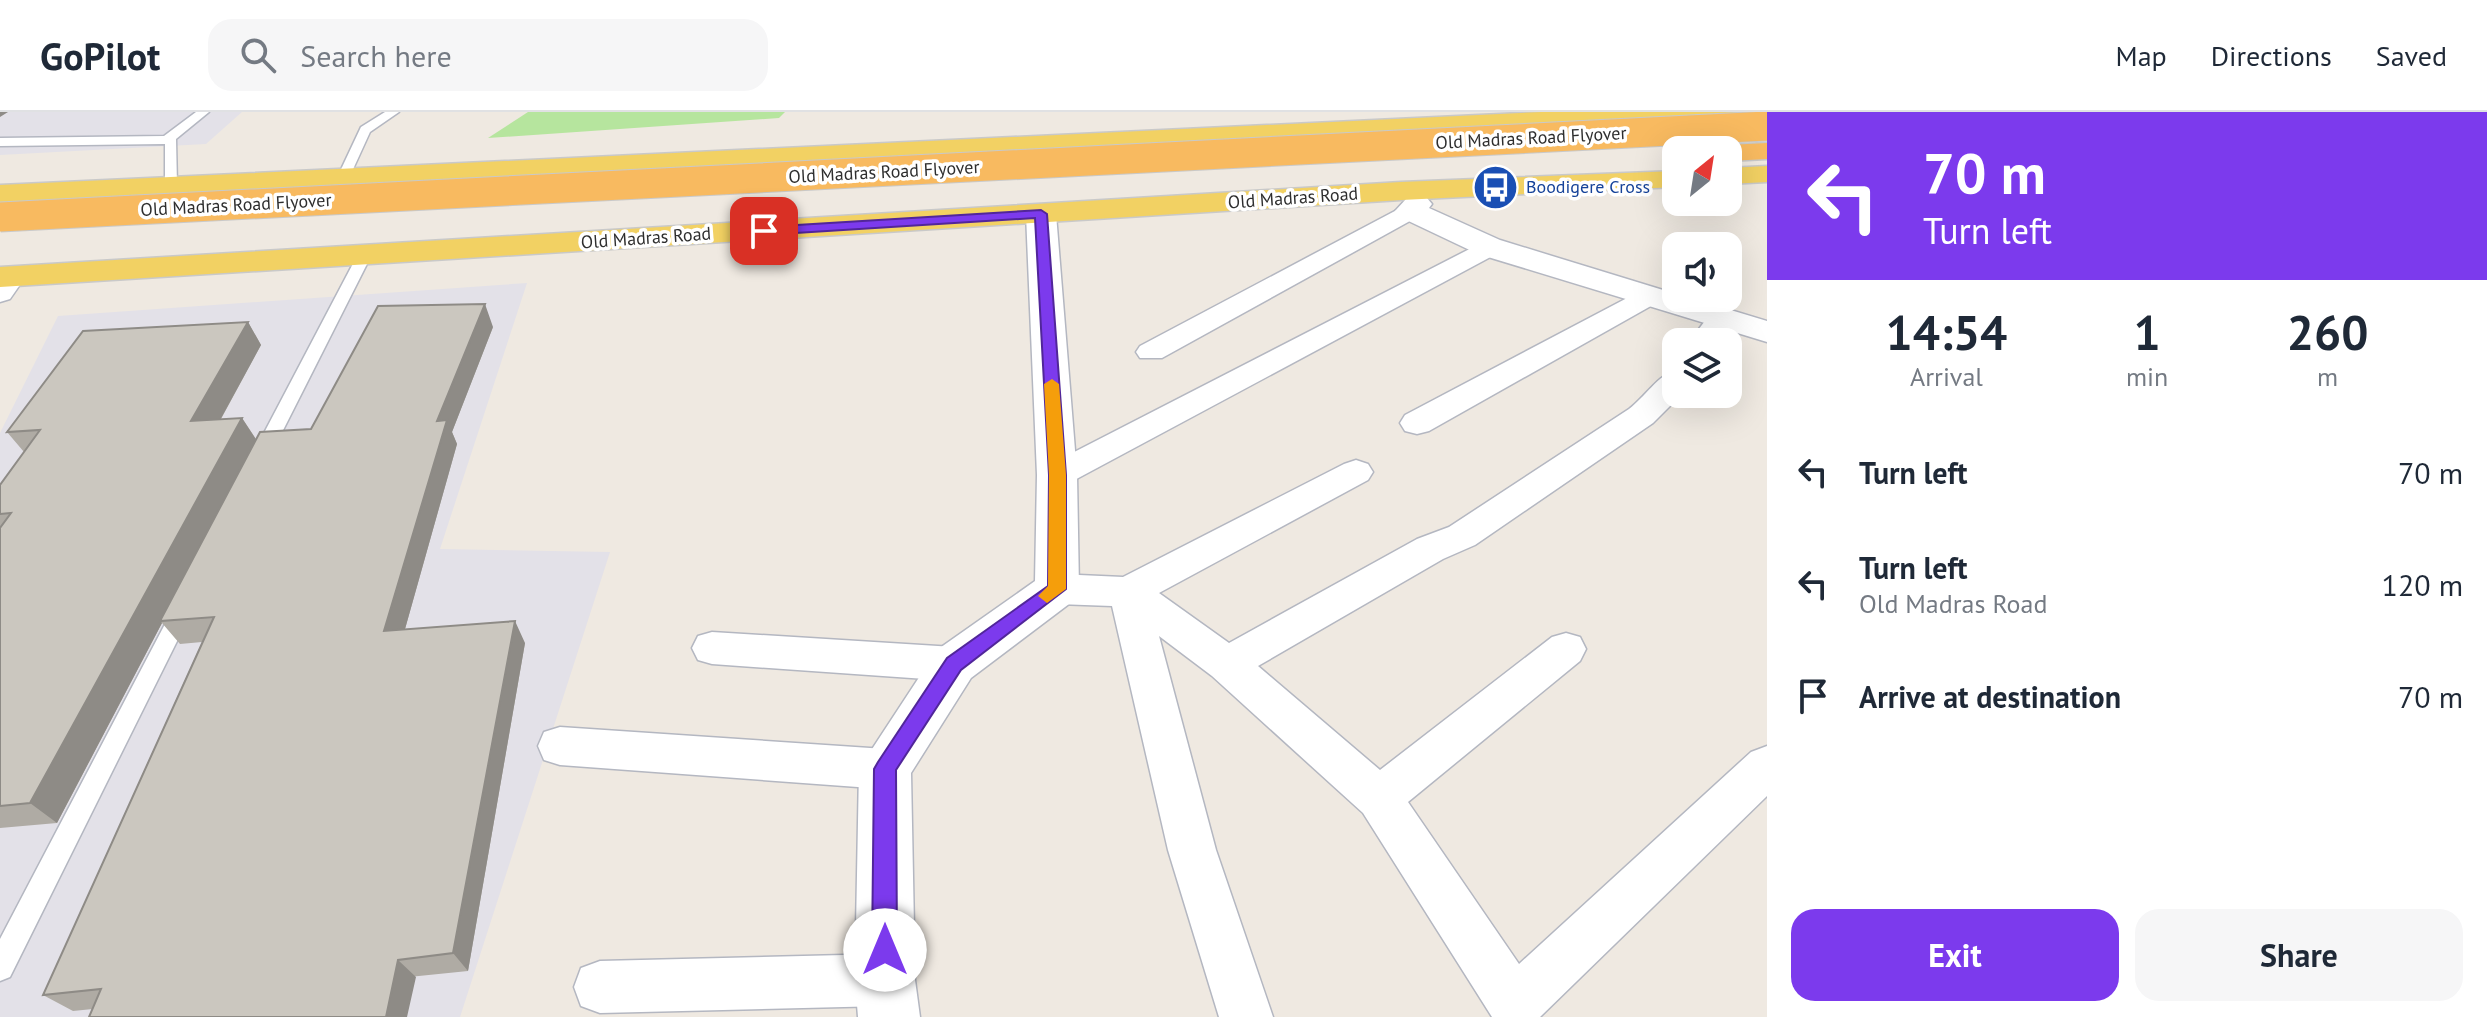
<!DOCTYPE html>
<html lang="en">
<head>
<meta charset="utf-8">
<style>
  body { margin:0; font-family:"PT Sans",sans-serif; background:#f6f6f7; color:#1f2937; height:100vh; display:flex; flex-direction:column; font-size:30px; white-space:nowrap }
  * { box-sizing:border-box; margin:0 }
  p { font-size:26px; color:#747a83 }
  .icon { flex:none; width:44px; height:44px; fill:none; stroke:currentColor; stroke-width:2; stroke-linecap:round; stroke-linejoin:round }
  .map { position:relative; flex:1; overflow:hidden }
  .details { display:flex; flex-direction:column; background:#fff; width:720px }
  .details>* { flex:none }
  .hud { background:#7c3aed; color:#fff; overflow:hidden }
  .needle { width:52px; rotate:30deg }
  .controls { position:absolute; left:1662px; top:24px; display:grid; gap:16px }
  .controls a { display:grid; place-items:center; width:80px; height:80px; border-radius:16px; background:#fff; box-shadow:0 8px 32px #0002; font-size:40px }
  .pin { position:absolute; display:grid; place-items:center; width:68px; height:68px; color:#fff; margin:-34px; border-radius:16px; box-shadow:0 4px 12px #0006 }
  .me { position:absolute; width:88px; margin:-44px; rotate:0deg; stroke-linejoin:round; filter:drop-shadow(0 0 6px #0008) }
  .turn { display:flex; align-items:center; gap:28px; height:168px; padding:0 24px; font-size:36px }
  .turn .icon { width:104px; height:104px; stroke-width:2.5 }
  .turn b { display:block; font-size:56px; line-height:68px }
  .eta { display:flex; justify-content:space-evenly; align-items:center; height:136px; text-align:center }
  .eta b { font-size:48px; font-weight:800; line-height:56px }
  .cta { display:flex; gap:16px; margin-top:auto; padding:16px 24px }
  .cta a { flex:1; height:92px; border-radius:24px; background:#7c3aed; color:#fff; font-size:32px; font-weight:800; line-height:92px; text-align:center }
  .cta a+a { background:#f6f6f7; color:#1f2937 }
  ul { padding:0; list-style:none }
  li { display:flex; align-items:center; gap:24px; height:112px; padding:0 24px }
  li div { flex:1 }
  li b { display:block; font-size:30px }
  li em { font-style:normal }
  header { display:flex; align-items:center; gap:48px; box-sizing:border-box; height:112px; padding:0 40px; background:#fff; border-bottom:2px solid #e0e1e3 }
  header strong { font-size:38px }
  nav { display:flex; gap:44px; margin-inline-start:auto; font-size:28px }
  .search { width:560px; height:72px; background:#f6f6f7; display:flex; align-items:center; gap:20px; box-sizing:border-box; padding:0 28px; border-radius:24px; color:#747a83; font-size:30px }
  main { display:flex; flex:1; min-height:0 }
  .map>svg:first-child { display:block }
  .industrial { fill:#e3e1e8 }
  .green { fill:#b6e59e }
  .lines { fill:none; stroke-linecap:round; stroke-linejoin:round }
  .service-casing { stroke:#b4b7c1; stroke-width:3 }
  .minor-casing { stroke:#b4b7c1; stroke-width:3 }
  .tertiary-casing { stroke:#b4b7c1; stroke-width:3 }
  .primary-casing { stroke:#c9c9c9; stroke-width:3 }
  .trunk-casing { stroke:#c9c9c9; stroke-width:3 }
  .service { fill:#fff; fill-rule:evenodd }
  .minor { fill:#fff; fill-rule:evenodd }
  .tertiary { fill:#fff; fill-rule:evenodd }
  .primary { fill:#f2d163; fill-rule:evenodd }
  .trunk { fill:#f8ba60; fill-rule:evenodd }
  .trunk-bridge-casing { stroke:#c9c9c9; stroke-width:31; stroke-linecap:butt }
  .trunk-bridge { stroke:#f8ba60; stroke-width:29 }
  .wall { fill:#afaba4 }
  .shaded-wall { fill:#8e8b86 }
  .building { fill:#cbc7bf; stroke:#8e8b86; stroke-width:2 }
  .route { fill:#7c3aed; stroke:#51269a; stroke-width:2 }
  .slow { fill:#f59e0b }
  .labels { text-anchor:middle; stroke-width:7; stroke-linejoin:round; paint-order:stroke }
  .far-street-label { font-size:18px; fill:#2e2e2e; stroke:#fff }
  .far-transit-label { font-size:18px; fill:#164399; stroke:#fff; text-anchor:start }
</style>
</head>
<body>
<header>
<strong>GoPilot</strong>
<div class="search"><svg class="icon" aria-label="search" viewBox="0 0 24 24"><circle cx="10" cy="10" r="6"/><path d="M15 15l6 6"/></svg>Search here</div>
<nav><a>Map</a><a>Directions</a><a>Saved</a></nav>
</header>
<main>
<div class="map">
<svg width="1767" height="905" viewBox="0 0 1767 905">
  <rect width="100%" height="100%" fill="#efe9e1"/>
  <!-- industrial -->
  <path class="industrial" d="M0 0H242L206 32 0 43Z
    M527 171 440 437 610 440 460 905H0V321L58 204Z"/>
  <!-- green -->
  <path class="green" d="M528 0H785L779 6 488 26Z"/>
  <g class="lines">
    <defs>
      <path id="service" d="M196 0H209L176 27 177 74 171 78 165 74V32L0 34V26L164 24Z
        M385 0H399L370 20 349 66 338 69 337 66 361 15Z
        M364 140 371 144 271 342 268 346H256L253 342 357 144Z
        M182 491 189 493 192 499 10 865 0 869V827L175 493Z"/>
      <path id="minor" d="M1410 91 1419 94 1423 99 1419 104 1162 246H1140L1136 240 1140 234Z
        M1489 127 1498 129 1502 135 1498 141 1069 371 1057 375 1045 371 1040 363 1045 355Z
        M12 156 22 158 26 164 10 187 0 190V161Z
        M1648 175 1658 178 1662 184 1658 190 1429 319 1417 322 1405 319 1400 311 1405 303Z
        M1721 198 1731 201 1736 207 1719 230H1689L1711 201Z
        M1676 258V282H1682L1653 311 1475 433 1443 447 1258 554 1380 658 1552 525 1566 521 1580 525 1586 537 1580 549 1408 690 1519 852 1751 640 1767 634V684L1540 905H1492L1363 701 1212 564 1159 524 1216 738 1273 905H1219L1168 738 1112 494 1057 492 1043 487 1038 477 1043 467 1057 462 1123 465 1344 352 1356 348 1368 352 1373 360 1368 368 1159 481 1229 531 1417 427 1449 415 1629 297C1645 285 1658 263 1676 258Z
        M712 520 954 535 969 540 975 552 969 564 954 569 712 552 698 548 692 536 698 524Z
        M560 615 885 637 901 643 908 657 901 671 885 677 560 653 544 648 538 634 544 620Z
        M885 842 904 849 911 868 904 887 885 894 600 901 581 894 574 875 581 856 600 849Z"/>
      <path id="tertiary" d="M1417 83 1427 86 1432 92 1429 96 1500 128 1676 182V186H1691L1767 209V230L1478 142 1400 105 1395 99 1407 86Z
        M1041 93 1052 96 1056 102 1077 363 1079 477 1073 489 971 566 911 661 915 868 920 905H858L855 868 859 657 937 538 1035 469 1037 363 1026 102 1030 96Z"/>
      <path id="primary" d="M1542 0H1762L1749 8 1349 23 0 91V73Z
        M1767 54V70L1728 72V56Z
        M1676 59V75L1401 88 0 175V155L1401 70Z"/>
      <path id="trunk" d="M1767 31V47L1728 49V38H1716L1728 33Z"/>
    </defs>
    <!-- service casing -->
    <use href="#service" class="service-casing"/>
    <!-- minor casing -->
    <use href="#minor" class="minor-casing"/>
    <!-- tertiary casing -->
    <use href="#tertiary" class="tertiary-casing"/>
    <!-- primary casing -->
    <use href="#primary" class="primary-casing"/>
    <!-- trunk casing -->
    <use href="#trunk" class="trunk-casing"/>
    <!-- service -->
    <use href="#service" class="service"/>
    <!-- minor -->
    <use href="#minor" class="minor"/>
    <!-- tertiary -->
    <use href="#tertiary" class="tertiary"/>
    <!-- primary -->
    <use href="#primary" class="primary"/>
    <!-- trunk -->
    <use href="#trunk" class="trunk"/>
    <defs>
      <path id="trunk-bridge" d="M0 105 1767 14"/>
    </defs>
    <!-- trunk-bridge casing -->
    <use href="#trunk-bridge" class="trunk-bridge-casing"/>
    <!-- trunk-bridge -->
    <use href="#trunk-bridge" class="trunk-bridge"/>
  </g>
  <!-- wall -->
  <path class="wall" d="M248 210 261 233 221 307 242 306 256 327 311 317 493 215 452 320 457 332 405 517 525 531 468 859 73 899 43 883 202 530 180 532 162 511 57 711 0 716V373L24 340 7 320Z"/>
  <!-- shaded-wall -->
  <path class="shaded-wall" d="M0 0H8L0 5Z
    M485 192 493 215 452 320 457 332 398 542 384 519 437 309Z
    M248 210 261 233 207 332 191 309Z
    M242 306 257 329 160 509 162 511 57 711 30 691Z
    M515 509 525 531 468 859 453 841Z
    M398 848 416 865 407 905H386Z"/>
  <!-- building -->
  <path class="building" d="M485 192 437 309 447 308 384 519 515 509 453 841 398 848 386 905H89L101 877 43 883 214 505 160 509 260 320 311 317 378 194Z
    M248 210 191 309 242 306 30 691 0 694V416L11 401 0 402V373L40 318 7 320 83 219Z"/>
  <!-- route -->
  <path class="route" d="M1041 98 1047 102 1066 363V477L961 558 896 658 897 838 893 846 885 850 876 846 872 838 874 657 878 650 947 546 1048 474 1049 363 1035 106 764 123 758 119 764 115Z"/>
  <!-- slow -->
  <path class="slow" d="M1052 267 1059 272 1066 363V477L1047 491 1038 484 1048 474 1049 363 1044 272Z"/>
  <!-- icons -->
  <defs>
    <symbol id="bus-disc" viewBox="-11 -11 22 22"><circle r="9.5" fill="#1a4fb4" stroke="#fff"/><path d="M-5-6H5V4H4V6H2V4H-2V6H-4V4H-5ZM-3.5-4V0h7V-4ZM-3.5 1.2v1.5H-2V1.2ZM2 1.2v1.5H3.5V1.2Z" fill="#fff"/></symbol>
  </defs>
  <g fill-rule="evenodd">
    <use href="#bus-disc" x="1470" y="50" width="51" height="51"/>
  </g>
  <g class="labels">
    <!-- far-street labels -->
    <g class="far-street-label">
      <text transform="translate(1531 26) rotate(-3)" y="6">Old Madras Road Flyover</text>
      <text transform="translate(884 60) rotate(-3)" y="6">Old Madras Road Flyover</text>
      <text transform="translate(1293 86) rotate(-4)" y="6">Old Madras Road</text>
      <text transform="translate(236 93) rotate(-3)" y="6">Old Madras Road Flyover</text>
      <text transform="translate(646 126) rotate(-4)" y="6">Old Madras Road</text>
    </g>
    <!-- far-transit labels -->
    <g class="far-transit-label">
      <text x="1526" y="81">Boodigere Cross</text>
    </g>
  </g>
</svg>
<div class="controls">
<a><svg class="needle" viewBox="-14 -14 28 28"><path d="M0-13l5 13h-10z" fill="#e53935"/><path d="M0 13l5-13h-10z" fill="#747a83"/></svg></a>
<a><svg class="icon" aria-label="sound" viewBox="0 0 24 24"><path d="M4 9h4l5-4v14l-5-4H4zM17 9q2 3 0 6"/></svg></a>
<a><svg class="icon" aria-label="layers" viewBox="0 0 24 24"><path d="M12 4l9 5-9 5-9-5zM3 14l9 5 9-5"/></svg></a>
</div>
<div class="pin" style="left:764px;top:119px;background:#d93025"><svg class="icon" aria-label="arrive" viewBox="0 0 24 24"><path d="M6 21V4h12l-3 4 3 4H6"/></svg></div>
<svg class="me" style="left:885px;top:838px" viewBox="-20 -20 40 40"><circle r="19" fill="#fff"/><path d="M0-13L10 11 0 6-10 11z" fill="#7c3aed"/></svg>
</div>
<section class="details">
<div class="hud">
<div class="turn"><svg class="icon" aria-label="left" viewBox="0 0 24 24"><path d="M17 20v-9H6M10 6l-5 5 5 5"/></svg><div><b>70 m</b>Turn left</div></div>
</div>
<div class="eta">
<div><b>14:54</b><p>Arrival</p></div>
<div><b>1</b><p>min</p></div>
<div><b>260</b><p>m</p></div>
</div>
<ul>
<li><svg class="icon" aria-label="left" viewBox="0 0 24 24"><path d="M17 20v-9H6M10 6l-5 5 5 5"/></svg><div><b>Turn left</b></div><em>70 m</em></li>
<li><svg class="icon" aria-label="left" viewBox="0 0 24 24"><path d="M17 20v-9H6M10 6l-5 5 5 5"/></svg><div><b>Turn left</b><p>Old Madras Road</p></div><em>120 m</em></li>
<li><svg class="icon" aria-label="arrive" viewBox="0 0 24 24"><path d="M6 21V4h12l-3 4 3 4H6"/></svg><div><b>Arrive at destination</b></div><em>70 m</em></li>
</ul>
<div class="cta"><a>Exit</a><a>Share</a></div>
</section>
</main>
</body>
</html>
